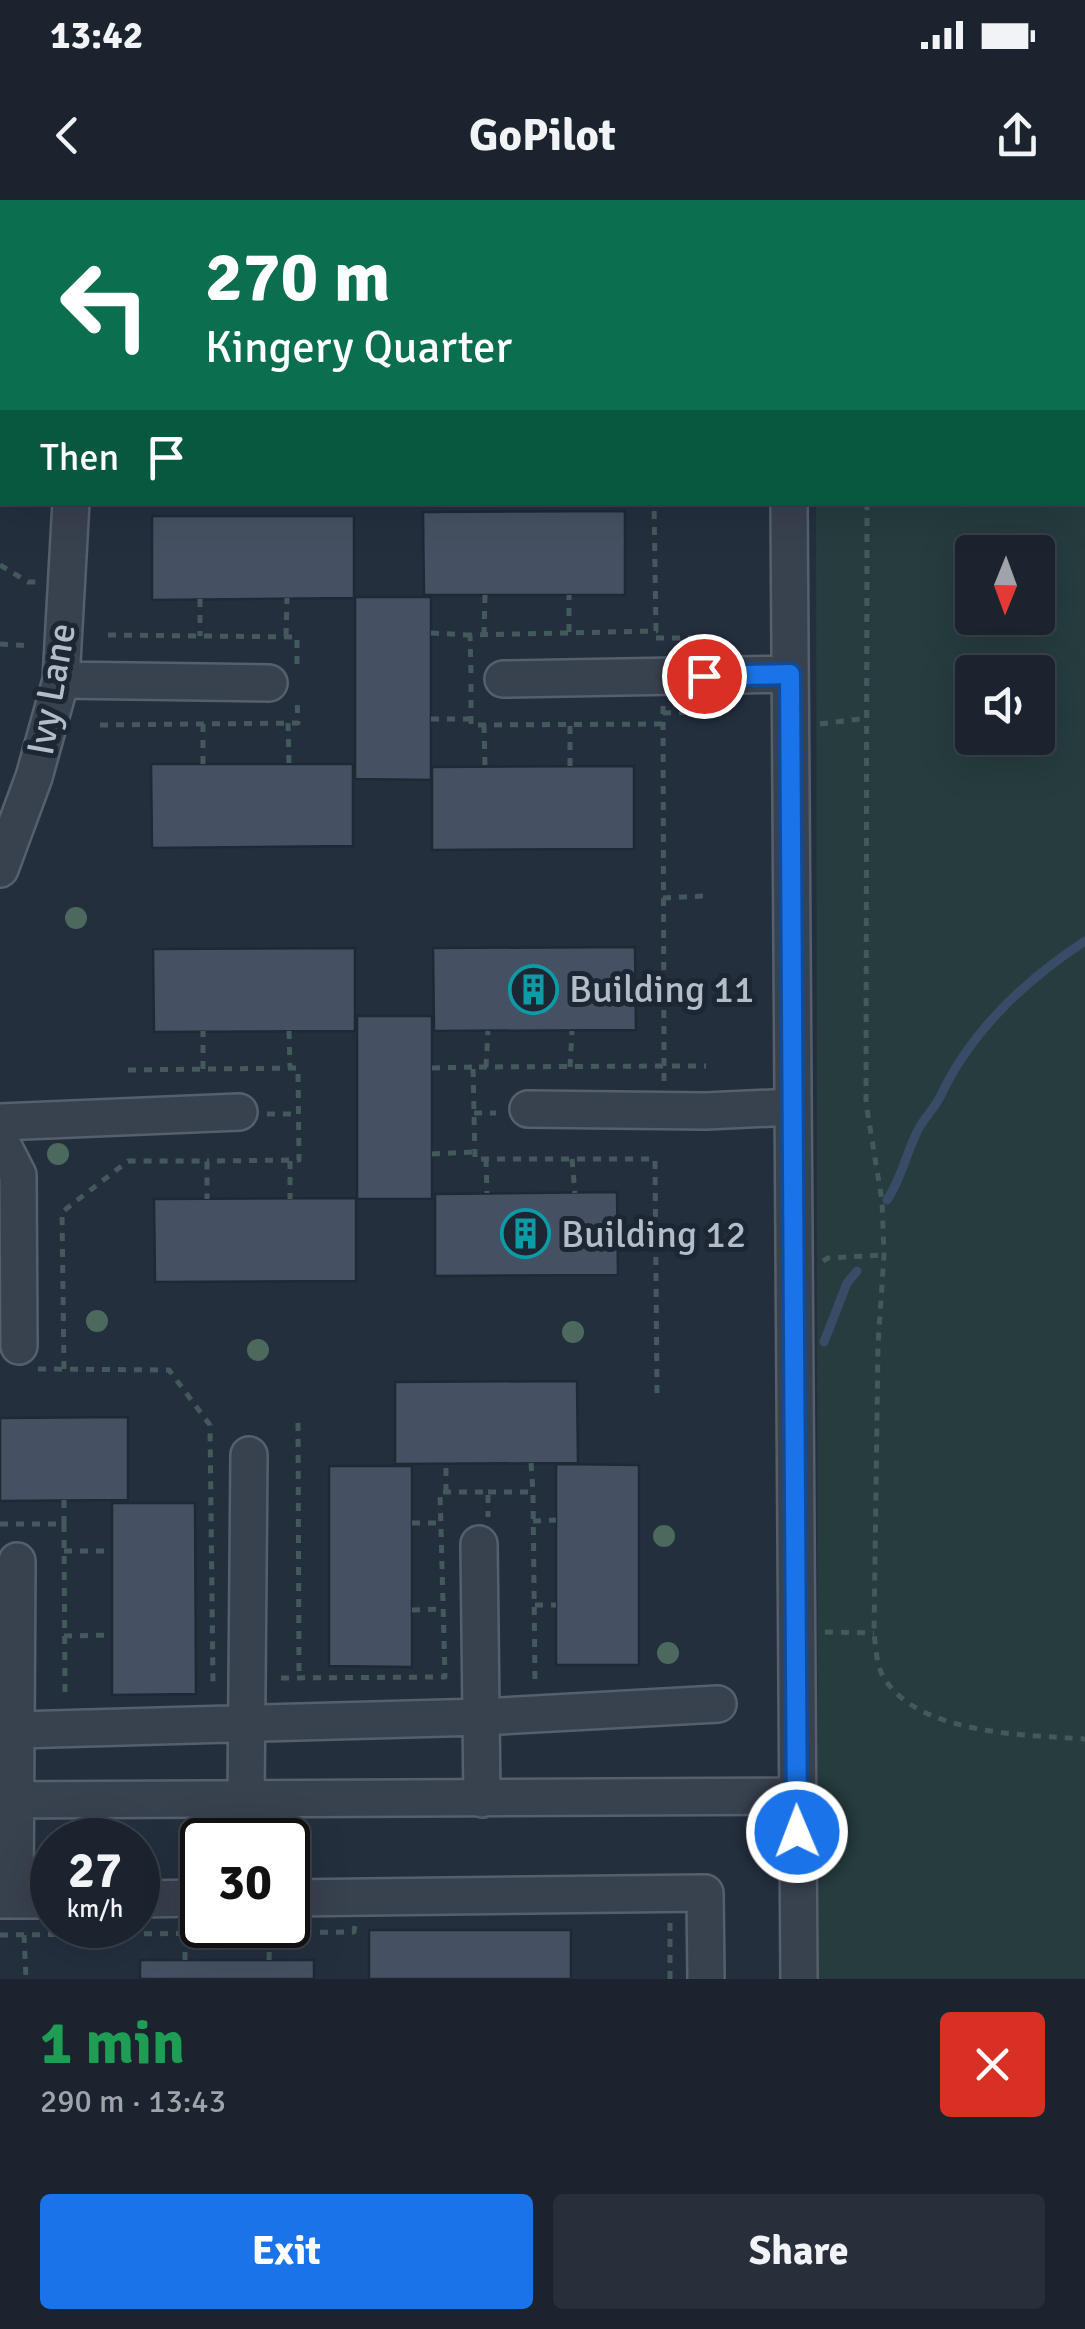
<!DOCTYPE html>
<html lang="en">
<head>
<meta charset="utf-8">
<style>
  body { margin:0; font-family:Signika,sans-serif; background:#282f3a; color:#f1f3f6; height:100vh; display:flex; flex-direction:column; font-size:38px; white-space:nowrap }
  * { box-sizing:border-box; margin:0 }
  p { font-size:32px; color:#a0a4aa }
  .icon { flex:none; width:55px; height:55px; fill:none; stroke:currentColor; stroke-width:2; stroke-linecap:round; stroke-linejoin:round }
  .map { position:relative; height:1779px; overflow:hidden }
  .drawer { display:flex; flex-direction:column; background:#1b232e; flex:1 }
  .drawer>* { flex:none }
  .banner { position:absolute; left:0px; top:0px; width:1085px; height:305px; box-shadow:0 10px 40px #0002,0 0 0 2px #39404a; background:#0b6e4f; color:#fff; overflow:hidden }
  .needle { width:65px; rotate:181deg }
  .tools { position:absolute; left:955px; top:335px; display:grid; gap:20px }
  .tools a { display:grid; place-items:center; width:100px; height:100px; border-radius:10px; background:#1b232e; box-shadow:0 10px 40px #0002,0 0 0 2px #39404a; font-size:50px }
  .speed { position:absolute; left:30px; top:1618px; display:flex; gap:20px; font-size:50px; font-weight:700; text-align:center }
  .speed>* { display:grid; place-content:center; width:130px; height:130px; border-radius:50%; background:#1b232e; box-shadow:0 10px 40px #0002,0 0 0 2px #39404a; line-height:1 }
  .speed small { font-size:25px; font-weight:400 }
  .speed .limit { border:5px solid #111; border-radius:15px; background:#fff; color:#111 }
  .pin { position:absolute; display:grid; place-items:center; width:85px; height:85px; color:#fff; margin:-42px; border:5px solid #fff; border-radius:50%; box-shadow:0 2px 10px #0007 }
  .me { position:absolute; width:110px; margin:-55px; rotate:359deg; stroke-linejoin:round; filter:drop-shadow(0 0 8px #0008) }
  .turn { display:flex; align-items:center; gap:35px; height:210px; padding:0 40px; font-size:45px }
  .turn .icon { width:130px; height:130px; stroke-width:2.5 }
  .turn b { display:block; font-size:70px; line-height:85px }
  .then { display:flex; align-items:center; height:95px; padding:0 40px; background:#0003; gap:20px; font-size:38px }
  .round { display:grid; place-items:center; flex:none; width:105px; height:105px; border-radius:10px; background:#282f3a }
  .overview { display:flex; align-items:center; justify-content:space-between; height:170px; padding:0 40px }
  h1 { font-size:60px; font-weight:700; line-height:75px; color:#1e9e55 }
  .action { display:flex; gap:20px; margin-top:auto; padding:20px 40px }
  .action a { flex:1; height:115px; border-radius:10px; background:#1a73e8; color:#fff; font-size:40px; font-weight:700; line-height:115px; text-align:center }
  .action a+a { background:#282f3a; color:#f1f3f6 }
  .status { display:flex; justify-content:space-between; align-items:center; height:70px; padding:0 50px; background:#1b232e; direction:ltr }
  .status svg { height:28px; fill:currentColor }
  header { display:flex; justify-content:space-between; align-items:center; height:130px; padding:0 40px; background:#1b232e; font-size:45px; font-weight:700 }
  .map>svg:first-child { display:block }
  .green { fill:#263c3f; fill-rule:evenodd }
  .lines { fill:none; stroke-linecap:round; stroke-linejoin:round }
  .stream { stroke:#394c67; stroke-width:9 }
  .building { fill:#455162; stroke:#1f2835; stroke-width:2.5 }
  .minor-casing { stroke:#565f6c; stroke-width:40 }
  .path { stroke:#44595c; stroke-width:5; stroke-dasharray:8 8; stroke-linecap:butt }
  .minor { stroke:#38414e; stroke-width:35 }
  .tree { fill:#4b6a5d }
  .route-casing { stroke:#114b97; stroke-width:25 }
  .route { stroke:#1a73e8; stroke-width:18 }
  .labels { text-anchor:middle; stroke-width:10; stroke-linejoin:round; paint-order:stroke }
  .street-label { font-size:38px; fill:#b4bcc9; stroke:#1d2633 }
  .poi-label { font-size:38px; fill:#b4bcc9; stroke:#1d2633; text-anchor:start }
</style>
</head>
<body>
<div class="status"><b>13:42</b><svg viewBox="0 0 49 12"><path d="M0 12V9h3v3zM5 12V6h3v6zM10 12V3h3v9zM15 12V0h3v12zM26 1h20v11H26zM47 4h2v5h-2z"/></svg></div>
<header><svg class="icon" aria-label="back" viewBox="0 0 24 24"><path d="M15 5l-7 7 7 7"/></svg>GoPilot<svg class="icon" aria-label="share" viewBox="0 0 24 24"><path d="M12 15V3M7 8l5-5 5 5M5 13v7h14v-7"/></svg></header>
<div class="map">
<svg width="1085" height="1779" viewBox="0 0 1085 1779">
  <rect width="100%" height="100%" fill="#242f3e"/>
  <!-- green -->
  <path class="green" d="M815 0H1085V1779H818L816 303 1082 302V2ZM972 352H1038V418H972ZM972 472H1038V538H972Z"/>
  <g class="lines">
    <!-- stream -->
    <path class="stream" d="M887 1000C902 978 906 953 918 930 924 918 934 909 940 897 971 831 1024 781 1085 741
      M824 1142 847 1083 857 1071"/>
  </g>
  <!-- building -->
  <path class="building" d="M625 311V395H424L423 312Z
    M152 316H354V398L152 400Z
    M355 397H431V580L355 579Z
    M151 564H353V646L152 648Z
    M634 566V649L432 650V567Z
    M635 747 636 830 434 831 433 748Z
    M355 748V831L154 832 153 749Z
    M357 816H432V999H357Z
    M617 992 618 1075 435 1076V994Z
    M356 998V1081L155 1082 154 999Z
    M577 1181 578 1263 395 1264V1182Z
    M128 1217V1300L0 1301V1218Z
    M556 1264 639 1265V1465H556Z
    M329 1266H412V1467L329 1466Z
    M112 1303H195L196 1494 112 1495Z
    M369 1730H571V1779H369Z
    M140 1760H314V1779H140Z"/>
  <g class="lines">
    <defs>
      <path id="minor" d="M36 0 37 2
        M787 0V2
        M789 302 799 1779
        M503 479 790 474
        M61 480 269 483
        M0 669 34 577 61 480 71 302
        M528 909 706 911 793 907
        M0 922 239 912
        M0 940 18 975 19 1146
        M479 1344 482 1599
        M17 1530 481 1517 718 1504
        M246 1599 249 1255
        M0 1600 796 1596
        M288 1698 705 1693 706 1779
        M138 1699 202 1698
        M0 1700H52
        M15 1700 17 1361"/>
    </defs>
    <!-- minor casing -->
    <use href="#minor" class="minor-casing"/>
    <!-- path -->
    <path class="path" d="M468 0 469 2
      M134 2 292 0
      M652 2V0
      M869 2V0
      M0 86H2
      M867 302 866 903 882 1001 884 1055 878 1145 874 1433C876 1448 876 1465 884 1478 919 1535 1027 1535 1085 1539
      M0 365 28 382H37
      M200 399V436
      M569 432V395
      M431 433 470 435
      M108 435 297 437V468
      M484 435 485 395
      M286 436 287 398
      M656 438H705
      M0 444 32 446
      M471 473 470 435 656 431 654 302
      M471 484V525L663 524
      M663 506 664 866H706
      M663 513 704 512
      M431 519H471
      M288 523 289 564
      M820 524 867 518
      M100 525 298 523 297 499
      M484 525 485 567
      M203 564V524
      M570 566V525
      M663 698 705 696
      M289 831 290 868
      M486 867 488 831
      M570 867 572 831
      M432 868 473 867
      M203 869V831
      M128 870 298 868 299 960 207 961
      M474 913H496
      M267 914H299
      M432 954 474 952
      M486 959 487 993
      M572 959 575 993
      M290 961V999
      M823 1061 828 1058 884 1055
      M38 1169 169 1170 210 1225 213 1485
      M64 1169 62 1012 128 961H207V999
      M657 1193 655 959H475L473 867 664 866V881
      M298 1223 299 1478
      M531 1263 533 1292
      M446 1292V1264
      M488 1292H533L535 1481H532
      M64 1300V1324
      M533 1321 556 1320
      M412 1323H441
      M0 1324H64L65 1498
      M64 1351H112
      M535 1405H556
      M412 1410 444 1409
      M825 1432 874 1433
      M64 1436 112 1435
      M281 1478 445 1477 440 1292H488V1317
      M0 1735 354 1732 355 1725
      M24 1735 26 1779
      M185 1760V1734
      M269 1760 270 1733
      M670 1779V1721"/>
    <!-- minor -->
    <use href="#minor" class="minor"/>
  </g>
  <!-- trees -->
  <g class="tree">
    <circle cx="76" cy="718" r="11"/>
    <circle cx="58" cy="954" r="11"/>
    <circle cx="97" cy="1121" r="11"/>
    <circle cx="573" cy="1132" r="11"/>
    <circle cx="258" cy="1150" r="11"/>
    <circle cx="664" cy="1336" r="11"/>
    <circle cx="668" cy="1453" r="11"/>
  </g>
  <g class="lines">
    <defs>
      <path id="route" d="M704 476 790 474 797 1632"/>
    </defs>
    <!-- route casing -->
    <use href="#route" class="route-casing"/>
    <!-- route -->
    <use href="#route" class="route"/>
  </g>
  <!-- icons -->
  <defs>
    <symbol id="building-ring" viewBox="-11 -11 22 22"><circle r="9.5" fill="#1d2633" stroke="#0f9aa8" stroke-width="1.5"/><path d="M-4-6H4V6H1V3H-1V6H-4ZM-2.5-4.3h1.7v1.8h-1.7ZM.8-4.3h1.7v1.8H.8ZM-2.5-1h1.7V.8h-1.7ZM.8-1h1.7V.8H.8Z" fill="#0f9aa8"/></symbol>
  </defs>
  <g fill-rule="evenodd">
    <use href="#building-ring" x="506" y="762" width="55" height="55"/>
    <use href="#building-ring" x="498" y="1006" width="55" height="55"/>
  </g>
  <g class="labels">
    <!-- street labels -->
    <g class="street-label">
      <text transform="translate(51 489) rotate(-80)" y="13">Ivy Lane</text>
    </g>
    <!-- poi labels -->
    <g class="poi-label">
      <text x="569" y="802">Building 11</text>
      <text x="561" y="1047">Building 12</text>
    </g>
  </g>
</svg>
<div class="tools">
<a><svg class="needle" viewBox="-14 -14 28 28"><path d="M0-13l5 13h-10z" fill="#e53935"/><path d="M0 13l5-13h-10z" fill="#a0a4aa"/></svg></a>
<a><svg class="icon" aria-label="sound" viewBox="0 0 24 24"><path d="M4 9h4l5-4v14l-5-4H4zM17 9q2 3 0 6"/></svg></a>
</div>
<div class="speed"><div>27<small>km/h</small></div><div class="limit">30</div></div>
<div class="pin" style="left:704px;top:476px;background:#d93025"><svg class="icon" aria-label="arrive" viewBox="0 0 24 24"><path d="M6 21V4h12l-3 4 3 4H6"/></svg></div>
<svg class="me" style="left:797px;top:1632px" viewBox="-20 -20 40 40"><circle r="17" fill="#1a73e8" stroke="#fff" stroke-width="3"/><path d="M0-11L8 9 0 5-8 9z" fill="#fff"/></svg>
<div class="banner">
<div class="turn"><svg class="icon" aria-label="left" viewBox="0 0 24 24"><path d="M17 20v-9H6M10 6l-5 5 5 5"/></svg><div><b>270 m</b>Kingery Quarter</div></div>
<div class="then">Then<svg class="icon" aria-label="arrive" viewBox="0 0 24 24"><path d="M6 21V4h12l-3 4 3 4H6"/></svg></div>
</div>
</div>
<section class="drawer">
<div class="overview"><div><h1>1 min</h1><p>290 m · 13:43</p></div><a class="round" style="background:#d93025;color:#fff"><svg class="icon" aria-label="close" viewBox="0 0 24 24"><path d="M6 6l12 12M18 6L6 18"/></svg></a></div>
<div class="action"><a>Exit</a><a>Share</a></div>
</section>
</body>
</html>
